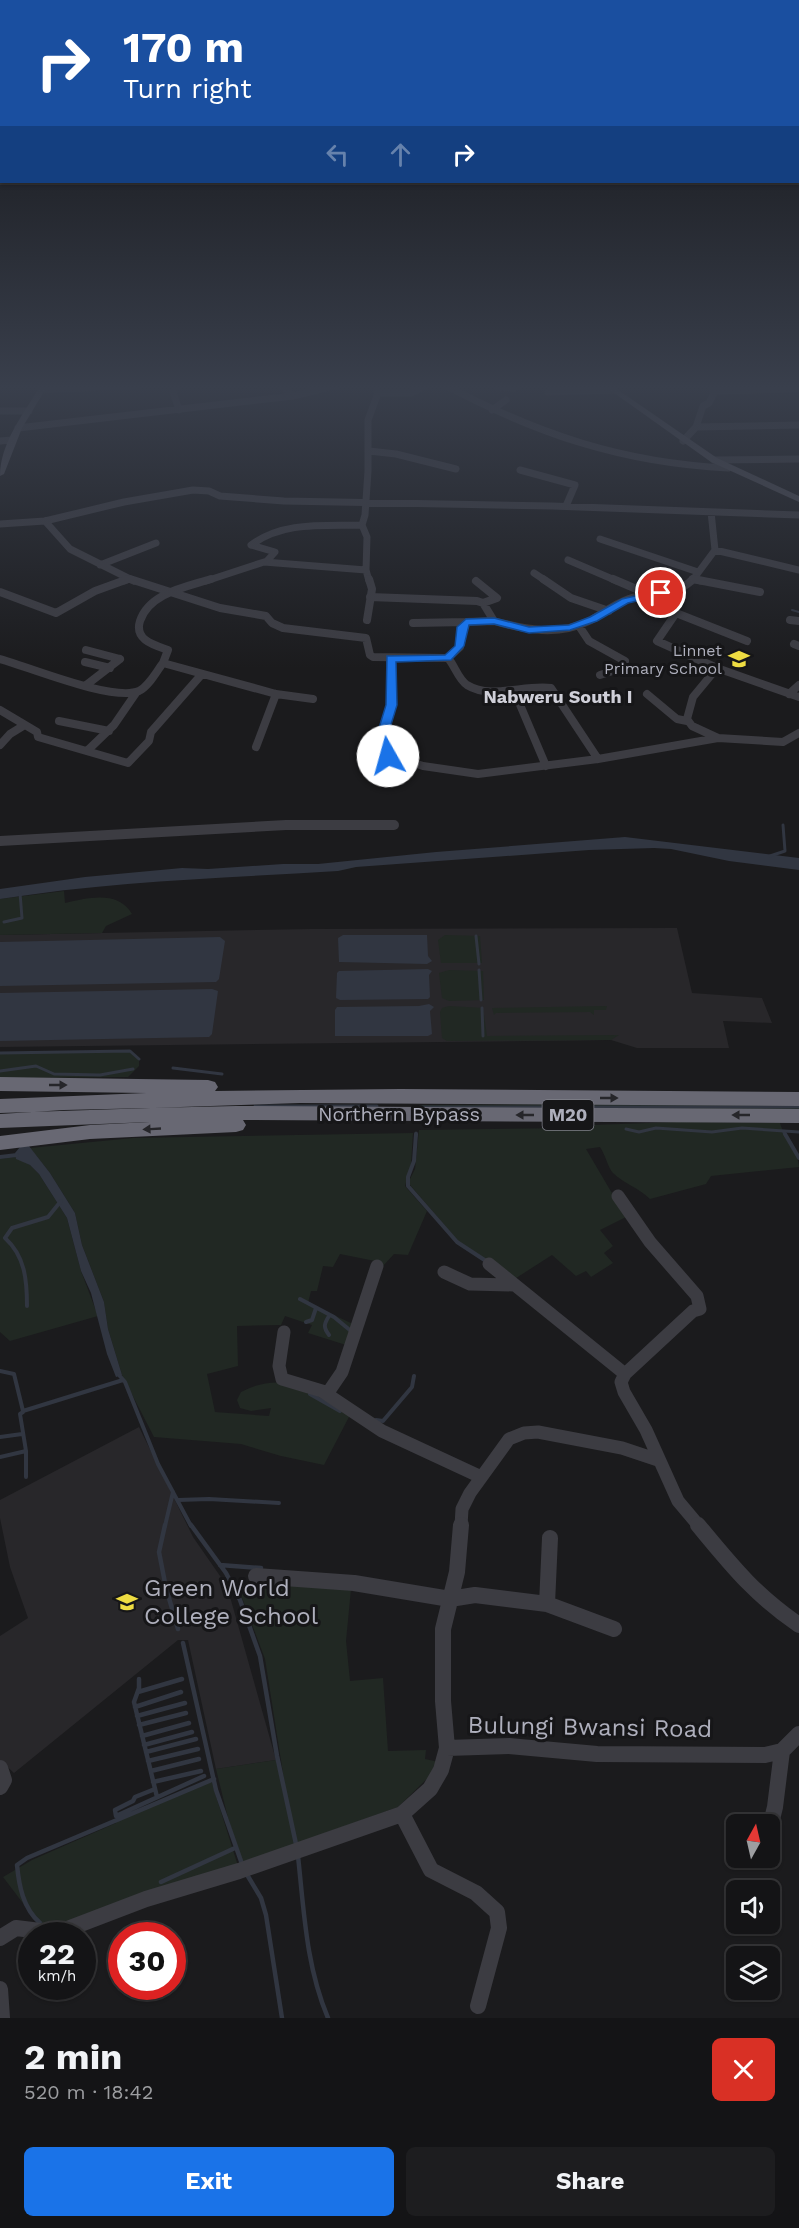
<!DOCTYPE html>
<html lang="en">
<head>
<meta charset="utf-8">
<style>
  body { margin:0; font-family:"Work Sans",sans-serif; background:#1d1d1f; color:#f1f3f6; height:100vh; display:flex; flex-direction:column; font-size:22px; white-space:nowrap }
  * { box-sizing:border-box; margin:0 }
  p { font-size:20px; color:#9d9ea1 }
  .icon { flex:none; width:33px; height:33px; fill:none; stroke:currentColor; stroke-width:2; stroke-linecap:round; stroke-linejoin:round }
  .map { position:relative; height:2018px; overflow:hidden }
  .drawer { display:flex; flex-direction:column; background:#141416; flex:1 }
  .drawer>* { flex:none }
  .top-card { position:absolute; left:0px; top:0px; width:800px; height:183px; box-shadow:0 2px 4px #0004,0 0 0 2px #333335; background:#1a4fa0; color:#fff; overflow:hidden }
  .needle { width:39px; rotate:8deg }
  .controls { position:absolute; left:726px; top:1814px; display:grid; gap:12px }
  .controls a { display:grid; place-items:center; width:54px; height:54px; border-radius:9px; background:#141416; box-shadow:0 2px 4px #0004,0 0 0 2px #333335; font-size:30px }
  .speed { position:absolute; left:18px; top:1922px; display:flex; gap:12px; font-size:30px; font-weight:700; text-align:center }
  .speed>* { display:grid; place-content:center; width:78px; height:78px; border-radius:50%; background:#141416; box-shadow:0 2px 4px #0004,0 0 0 2px #333335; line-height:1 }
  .speed small { font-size:15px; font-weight:400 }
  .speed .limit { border:9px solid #d22; background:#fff; color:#111 }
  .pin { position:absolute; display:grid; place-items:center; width:51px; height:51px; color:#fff; margin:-26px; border:3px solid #fff; border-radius:50%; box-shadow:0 2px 6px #0007 }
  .me { position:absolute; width:66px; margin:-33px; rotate:353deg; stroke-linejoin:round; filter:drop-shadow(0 0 4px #0008) }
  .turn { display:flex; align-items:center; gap:21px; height:126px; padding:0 24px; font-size:27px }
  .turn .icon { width:78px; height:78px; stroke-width:2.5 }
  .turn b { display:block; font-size:42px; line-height:51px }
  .lanes { display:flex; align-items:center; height:57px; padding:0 24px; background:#0003; justify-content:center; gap:30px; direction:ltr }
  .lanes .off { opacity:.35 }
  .round { display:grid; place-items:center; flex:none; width:63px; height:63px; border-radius:9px; background:#1d1d1f }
  .headline { display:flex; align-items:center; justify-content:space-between; height:102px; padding:0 24px }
  h1 { font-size:36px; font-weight:700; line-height:45px }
  .primary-button { display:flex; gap:12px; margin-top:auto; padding:12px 24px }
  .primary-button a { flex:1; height:69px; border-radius:9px; background:#1a73e8; color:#fff; font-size:24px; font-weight:700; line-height:69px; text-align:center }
  .primary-button a+a { background:#1d1d1f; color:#f1f3f6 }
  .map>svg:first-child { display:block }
  .built { fill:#28272a }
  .green { fill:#212823 }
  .water { fill:#313641 }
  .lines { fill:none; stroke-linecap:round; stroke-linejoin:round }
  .stream-far3 { stroke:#313641; stroke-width:2 }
  .stream-far2 { stroke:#313641; stroke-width:3 }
  .stream-far1 { stroke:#313641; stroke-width:4 }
  .stream { stroke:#313641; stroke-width:4.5 }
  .street-far4 { stroke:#3c3c42; stroke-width:7 }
  .street-far3 { stroke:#3c3c42; stroke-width:8 }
  .street-far2 { stroke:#3c3c42; stroke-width:10 }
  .street-far1 { stroke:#3c3c42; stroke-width:13 }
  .street { stroke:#3c3c42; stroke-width:16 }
  .secondary { fill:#4a4a52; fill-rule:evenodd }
  .highway { fill:#686873; fill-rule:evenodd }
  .oneway { fill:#26262a }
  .route { fill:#1a73e8; stroke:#114b97; stroke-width:1.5 }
  .labels { text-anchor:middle; stroke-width:6; stroke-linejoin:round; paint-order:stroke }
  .far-poi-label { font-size:16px; fill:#aeafbc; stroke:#161618; text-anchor:end }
  .far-quarter-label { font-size:18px; font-weight:bold; fill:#cfcfd8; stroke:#161618 }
  .shield { fill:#161618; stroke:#80818b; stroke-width:1.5 }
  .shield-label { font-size:18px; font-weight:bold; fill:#aeafbc }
  .street-label { font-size:20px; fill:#aeafbc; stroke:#161618 }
  .near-poi-label { font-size:24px; fill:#aeafbc; stroke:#161618; text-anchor:start }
  .near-street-label { font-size:24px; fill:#aeafbc; stroke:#161618 }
</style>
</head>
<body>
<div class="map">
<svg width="799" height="2018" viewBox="0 0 799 2018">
  <rect width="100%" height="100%" fill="#1b1b1d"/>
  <!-- built -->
  <path class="built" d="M677 928 692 993 762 998 772 1023 723 1021 729 1048H637L611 1040 0 1047V935L312 929Z
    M139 1427 193 1537 227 1586 276 1760 216 1769 188 1640H178L14 1773 0 1760V1636L28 1618 10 1567 0 1518V1500Z"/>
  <!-- green -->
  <path class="green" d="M64 891 65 903C88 898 118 890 132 914L106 926 102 933 0 935V899Z
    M445 935 480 936 482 963H441L438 940Z
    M449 970 483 971 484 1000 449 1001 442 998 439 973Z
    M449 1006 483 1008 487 1036 619 1035 611 1040 447 1041 442 1038 440 1012 442 1008Z
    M607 1006 606 1010H594V1015L590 1012 496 1013 494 1015 492 1008Z
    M130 1051 139 1059V1066L128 1077 0 1078V1053Z
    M799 1103V1110L417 1109 414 1105Z
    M677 1122 780 1123C784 1138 799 1152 799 1167L711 1176 706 1184 650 1199C639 1188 623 1183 613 1173 608 1168 606 1156 600 1147L586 1149 626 1217 600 1230 613 1246 604 1253 613 1263 591 1277 586 1271 576 1276 552 1255 513 1280 458 1241 410 1185 409 1181 415 1169 419 1130 575 1128 592 1125Z
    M413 1133 411 1165 405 1186 427 1211 408 1255 394 1254 382 1267 375 1261 340 1254 333 1267 323 1266 317 1291H311L308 1303 353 1324 346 1345 308 1333 312 1325 285 1316 281 1325 237 1326 238 1366 207 1374 215 1412 269 1416 271 1408 251 1411 240 1408 237 1400 241 1392C285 1369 313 1392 351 1413L324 1465 281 1456 241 1444 154 1437 122 1375 108 1329 104 1302 82 1245 75 1213 50 1173 30 1148 133 1138Z
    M16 1157 30 1165 39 1174 67 1218 81 1271 98 1316 10 1341 0 1332V1159Z
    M236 1582 351 1589 346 1641 350 1681 383 1678 388 1751 426 1750 425 1759 439 1762 434 1772 398 1807 243 1863 228 1818 216 1769 276 1760 292 1830 265 1659Z
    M211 1780 238 1866 66 1925 38 1923 3 1877 32 1860 116 1823 117 1820Z"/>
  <!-- water -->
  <path class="water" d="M625 837 799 858V870L729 861 671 849 654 848 589 850 356 867 338 871C225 878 112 881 0 899V889L85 877 182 868 208 869 283 864H318L436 852Z
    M343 935H427L428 956 432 961 427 964 339 962 338 938Z
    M220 937 225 941 219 979 216 982 0 986V942Z
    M428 969 432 971 429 975 430 997 428 999 340 1000 336 998 337 973 339 971Z
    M212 989 218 991 212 1034 209 1037 0 1041V993Z
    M429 1004 434 1007 430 1011 432 1034 428 1036H335V1010L337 1007 419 1006Z
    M29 1146 50 1173 75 1213 82 1245 104 1302 108 1329 122 1375 116 1377 107 1354 91 1293 81 1271 67 1218 39 1174 30 1165 16 1159 15 1153 20 1147Z"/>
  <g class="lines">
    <!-- stream-far3 -->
    <path class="stream-far3" d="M792 610 799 612"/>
    <!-- stream-far2 -->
    <path class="stream-far2" d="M770 856 785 851 783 825
      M4 922 22 918 20 893
      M476 936 479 964
      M479 970 481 1000
      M482 1008 483 1036
      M0 1053 130 1051 139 1059
      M173 1068 222 1074
      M0 1071 36 1066 54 1074 100 1075 133 1069
      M255 1106H377
      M416 1107H799
      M626 1129 639 1132 656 1128 712 1132 742 1128 799 1132
      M783 1131 786 1136
      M416 1136V1133"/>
    <!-- stream-far1 -->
    <path class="stream-far1" d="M416 1134 414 1161 408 1177V1186L457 1242 486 1261
      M785 1134 799 1158
      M0 1157 17 1155
      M300 1299 334 1317 351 1331
      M27 1306C27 1280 25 1256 5 1238L12 1228 48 1217 61 1201
      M329 1316C324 1324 323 1327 329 1335
      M306 1322 312 1320 316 1308
      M0 1371 14 1374 23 1411 123 1380
      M119 1375 125 1382 158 1464 191 1526
      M310 1394 340 1411
      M23 1412 20 1414 26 1451V1477
      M376 1420 383 1421 412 1387 414 1376
      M0 1437 22 1434
      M0 1457 26 1451
      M178 1500 209 1499 279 1503
      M165 1526 173 1492"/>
    <!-- stream -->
    <path class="stream" d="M165 1525 159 1552 166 1588 178 1629
      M191 1525 226 1573 240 1600 260 1656 277 1756 296 1844
      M220 1565 261 1568
      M183 1643 216 1790 242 1864
      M139 1679V1688L134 1702 157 1797
      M138 1692 182 1679
      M135 1707 181 1692
      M137 1716 185 1703
      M139 1725 186 1713
      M142 1736 189 1723
      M144 1745 192 1732
      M146 1752 196 1739
      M148 1761 198 1749
      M151 1771 199 1759
      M153 1782 201 1771
      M155 1789 135 1797 133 1801 115 1810 116 1816 204 1776
      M298 1856C304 1911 306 1966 328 2018
      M246 1873 261 1898 266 1915 282 2018
      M161 1882 235 1848
      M40 1923C23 1908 19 1886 17 1865L27 1858 214 1779"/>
    <!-- street-far4 -->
    <path class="street-far4" d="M178 385 173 392 179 410
      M281 385 293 396
      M445 385C537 434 623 463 728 468
      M497 387 514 388 517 385
      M42 390 138 385
      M713 391 799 389
      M548 392 614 390
      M378 393H411L427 385
      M492 410 506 400
      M0 411H29
      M696 427 799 425
      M18 428 293 396 338 385
      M0 441 12 440
      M683 441 696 427 703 406 709 403 717 387
      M369 451 396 454 456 469
      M714 460 799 459
      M520 470 575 485 566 506
      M711 512 715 550
      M45 521 70 549 134 581
      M0 524 45 521 124 502 193 490 209 491 220 496 284 501 552 506 799 515
      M600 539 698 572
      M251 545C283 521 324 526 362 525
      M251 545 275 552 266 562
      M568 560 617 581
      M100 565 156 543
      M366 570 369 581
      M534 573 546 581
      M692 579 701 581
      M124 581 129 579
      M206 581 264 562 366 570 367 537 362 525 365 515 368 471V420L378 393 375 385
      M692 581 715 550 799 570"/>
    <!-- street-far3 -->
    <path class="street-far3" d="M130 579 220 608 266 616 272 623 283 628 366 638 370 655 373 657 448 658C455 666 458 679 467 685 491 700 525 684 551 688L598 759
      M211 579C186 587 149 593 140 621 134 640 154 645 168 650L163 663 276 694 313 699
      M543 579 571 598 609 611
      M613 579 648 594
      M693 579 760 592
      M476 581 497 598 483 603
      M0 592 56 613 95 591 128 579
      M661 593 666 603 676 613 657 641 717 668 799 697
      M370 597 477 601 483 603 494 621C525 630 559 636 589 621 602 614 614 604 629 599 652 591 675 598 693 579
      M676 613 747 641
      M367 620 372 589 369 579
      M790 620 799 621
      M413 623 466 622
      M579 626 589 641 625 661 619 669 600 675
      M794 644 799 646
      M86 650 120 659
      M448 658 460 647 462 627 466 622 494 621
      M0 659C29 667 113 702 139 691 149 686 156 672 163 663
      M390 659 392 705 385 728 388 742 387 754 423 766 478 774 598 759 718 738 783 742 799 733
      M85 662 110 668
      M717 668 693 697 687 719 692 726 718 738
      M85 686 120 659
      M502 693 518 700 546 766
      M647 694 677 719 687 721
      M789 694 799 685
      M0 710 37 732 38 737 128 763 149 741 151 732 202 674
      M59 721 109 731
      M0 745 10 734 23 726
      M256 747 276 694
      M88 750 114 725 136 693
      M264 826 394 825"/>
    <!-- street-far2 -->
    <path class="street-far2" d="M0 841 286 825H394"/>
    <!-- street-far1 -->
    <path class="street-far1" d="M618 1196 650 1242 697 1296 700 1309 693 1311 625 1374 621 1382 624 1392 646 1430 678 1501 699 1526
      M489 1264 625 1374
      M444 1272 470 1284 514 1285
      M284 1332 279 1366 282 1379 322 1391 382 1431 481 1477
      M327 1394 342 1372 377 1266
      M461 1526 462 1509 470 1493 509 1439 524 1433 538 1432 622 1448 658 1460"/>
    <!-- street -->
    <path class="street" d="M698 1525C732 1566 754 1594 799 1625
      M256 1576 354 1583 450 1599 475 1595 547 1604 614 1629
      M547 1604 550 1538
      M447 1748 443 1701V1629L457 1572 461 1525
      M0 1768 4 1780 0 1787
      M402 1814 431 1870 476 1893 497 1912 499 1928 478 2006
      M770 1827 775 1807 782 1751
      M752 1860 754 1857
      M0 1938 16 1928 57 1933 146 1899 239 1871 402 1814 430 1789 441 1770 447 1748 509 1746 597 1754 765 1755 782 1751 799 1734
      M0 1989 2 2018"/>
    <!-- secondary -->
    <path class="secondary" d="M41 385H48L22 428 4 474 0 476C0 443 24 413 41 385Z
      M603 385H611L717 458 799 496V502L711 462Z"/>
    <!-- highway -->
    <path class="highway" d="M0 1077 208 1080 215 1082 218 1087 215 1091 400 1089 799 1092V1106L300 1103 0 1113V1099L146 1093 0 1091Z
      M236 1106 799 1109V1123L243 1120 246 1125 243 1130 236 1132 90 1139 0 1150V1136L90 1125 150 1122 0 1128V1114L64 1110Z"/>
  </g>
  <!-- one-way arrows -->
  <defs><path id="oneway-solid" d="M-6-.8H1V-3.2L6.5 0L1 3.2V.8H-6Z" transform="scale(1.5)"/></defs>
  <g class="oneway">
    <use href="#oneway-solid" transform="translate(58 1085)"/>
    <use href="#oneway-solid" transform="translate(609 1098)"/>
    <use href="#oneway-solid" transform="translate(525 1115) rotate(-180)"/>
    <use href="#oneway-solid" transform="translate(741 1115) rotate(-180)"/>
    <use href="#oneway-solid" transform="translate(152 1129) rotate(177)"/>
  </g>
  <!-- sky -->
  <linearGradient id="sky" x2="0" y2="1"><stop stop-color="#0f0f10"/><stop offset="0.58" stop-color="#393f4c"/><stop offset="1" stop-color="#393f4c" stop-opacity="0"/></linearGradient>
  <rect width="799" height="668" fill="url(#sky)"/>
  <!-- route -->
  <path class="route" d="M661 590 664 591V595L628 603 597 621 570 630 529 633 494 624 469 625 464 646 451 660 396 662 397 705 390 728 394 756 388 759 383 756 379 728 386 705 387 656 445 655 455 646 457 627 466 619 494 618 529 627 569 625 590 617 622 599Z"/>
  <!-- icons -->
  <defs>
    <symbol id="school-bare" viewBox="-9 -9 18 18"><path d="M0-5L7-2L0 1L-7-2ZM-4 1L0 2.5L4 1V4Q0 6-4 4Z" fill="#eedc42" stroke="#161618" stroke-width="2.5" paint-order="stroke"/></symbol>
  </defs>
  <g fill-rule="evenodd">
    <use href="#school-bare" x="724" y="644" width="30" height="30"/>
    <use href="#school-bare" x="112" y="1587" width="30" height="30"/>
  </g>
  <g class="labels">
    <!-- far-poi labels -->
    <g class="far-poi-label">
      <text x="722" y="656">Linnet<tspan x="722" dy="18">Primary School</tspan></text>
    </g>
    <!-- far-quarter labels -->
    <g class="far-quarter-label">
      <text x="558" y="703">Nabweru South I</text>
    </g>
    <!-- shield labels -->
    <rect class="shield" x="542.5" y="1100" width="51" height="30" rx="4.5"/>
    <g class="shield-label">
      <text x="568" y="1121">M20</text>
    </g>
    <!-- street labels -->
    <g class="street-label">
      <text x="399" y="1121">Northern Bypass</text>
    </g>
    <!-- near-poi labels -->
    <g class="near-poi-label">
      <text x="144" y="1596">Green World<tspan x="144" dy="28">College School</tspan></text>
    </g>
    <!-- near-street labels -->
    <g class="near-street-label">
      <text transform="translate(590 1727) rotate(1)" y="8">Bulungi Bwansi Road</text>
    </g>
  </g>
</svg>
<div class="controls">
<a><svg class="needle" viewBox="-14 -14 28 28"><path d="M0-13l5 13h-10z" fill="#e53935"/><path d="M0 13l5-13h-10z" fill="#9d9ea1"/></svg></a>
<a><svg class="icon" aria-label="sound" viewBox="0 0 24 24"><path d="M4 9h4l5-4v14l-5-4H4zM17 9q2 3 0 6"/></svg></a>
<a><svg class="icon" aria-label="layers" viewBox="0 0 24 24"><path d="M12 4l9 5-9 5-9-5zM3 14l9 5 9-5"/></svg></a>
</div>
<div class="speed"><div>22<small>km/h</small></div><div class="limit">30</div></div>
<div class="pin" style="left:661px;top:593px;background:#d93025"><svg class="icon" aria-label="arrive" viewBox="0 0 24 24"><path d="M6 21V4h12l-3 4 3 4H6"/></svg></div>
<svg class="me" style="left:388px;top:756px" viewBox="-20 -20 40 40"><circle r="19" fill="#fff"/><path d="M0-13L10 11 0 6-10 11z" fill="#1a73e8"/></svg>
<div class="top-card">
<div class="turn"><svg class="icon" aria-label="right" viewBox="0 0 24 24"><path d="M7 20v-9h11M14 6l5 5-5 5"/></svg><div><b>170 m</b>Turn right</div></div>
<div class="lanes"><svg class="icon off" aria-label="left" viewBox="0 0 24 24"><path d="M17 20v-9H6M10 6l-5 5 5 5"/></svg><svg class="icon off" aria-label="ahead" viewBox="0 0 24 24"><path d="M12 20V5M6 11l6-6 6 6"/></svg><svg class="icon" aria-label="right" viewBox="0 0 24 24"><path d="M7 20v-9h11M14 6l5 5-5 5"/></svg></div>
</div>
</div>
<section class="drawer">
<div class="headline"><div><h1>2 min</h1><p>520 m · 18:42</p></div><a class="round" style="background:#d93025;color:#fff"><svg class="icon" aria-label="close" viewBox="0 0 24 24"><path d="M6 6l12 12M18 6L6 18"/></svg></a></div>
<div class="primary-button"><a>Exit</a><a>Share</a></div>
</section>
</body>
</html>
